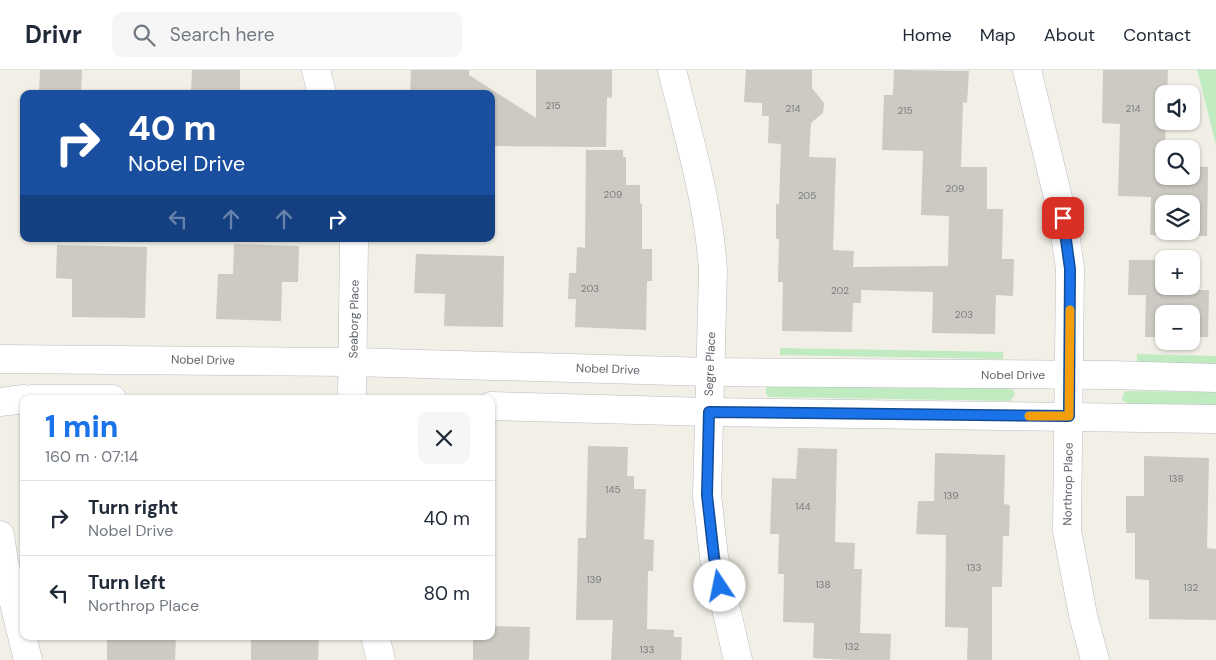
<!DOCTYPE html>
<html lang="en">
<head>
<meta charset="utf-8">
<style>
  body { margin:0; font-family:"DM Sans",sans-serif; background:#f6f6f7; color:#1f2937; height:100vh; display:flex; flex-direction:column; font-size:19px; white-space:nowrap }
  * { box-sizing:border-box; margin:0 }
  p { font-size:16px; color:#747a83 }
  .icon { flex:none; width:28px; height:28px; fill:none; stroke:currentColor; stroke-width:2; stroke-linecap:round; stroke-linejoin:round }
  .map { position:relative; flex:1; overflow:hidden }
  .side { position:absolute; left:20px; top:325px; width:475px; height:245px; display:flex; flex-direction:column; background:#fff; border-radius:10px; box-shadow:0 1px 4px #0004 }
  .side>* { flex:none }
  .banner { position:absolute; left:20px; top:20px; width:475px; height:152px; border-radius:10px; box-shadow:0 1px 4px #0004; background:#1a4fa0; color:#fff; overflow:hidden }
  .tools { position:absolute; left:1155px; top:15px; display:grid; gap:10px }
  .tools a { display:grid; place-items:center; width:45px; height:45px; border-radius:10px; background:#fff; box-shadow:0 1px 4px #0004; font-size:25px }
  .pin { position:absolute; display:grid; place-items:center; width:42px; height:42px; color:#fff; margin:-21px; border-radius:10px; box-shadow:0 2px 8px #0006 }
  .me { position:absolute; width:55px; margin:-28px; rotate:349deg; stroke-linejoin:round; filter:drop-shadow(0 0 4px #0008) }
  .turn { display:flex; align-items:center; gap:18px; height:105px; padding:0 25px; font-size:22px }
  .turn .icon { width:65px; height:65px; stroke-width:2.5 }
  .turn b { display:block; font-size:35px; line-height:42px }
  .lanes { display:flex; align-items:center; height:48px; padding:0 25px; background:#0003; justify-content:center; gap:25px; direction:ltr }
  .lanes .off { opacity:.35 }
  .round { display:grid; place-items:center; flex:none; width:52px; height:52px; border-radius:10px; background:#f6f6f7 }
  .headline { display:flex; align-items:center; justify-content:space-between; height:85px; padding:0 25px }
  h1 { font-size:30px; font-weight:800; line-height:38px; color:#1a73e8 }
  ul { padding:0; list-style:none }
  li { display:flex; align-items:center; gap:15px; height:75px; padding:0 25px; border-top:1px solid #e0e1e3 }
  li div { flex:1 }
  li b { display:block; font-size:19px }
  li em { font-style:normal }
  header { display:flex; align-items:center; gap:30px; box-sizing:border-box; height:70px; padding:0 25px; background:#fff; border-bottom:1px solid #e0e1e3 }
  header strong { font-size:24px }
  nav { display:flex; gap:28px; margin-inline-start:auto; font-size:18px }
  .search { width:350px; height:45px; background:#f6f6f7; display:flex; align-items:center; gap:12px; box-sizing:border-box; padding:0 18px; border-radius:10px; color:#747a83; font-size:19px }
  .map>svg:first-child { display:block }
  .green { fill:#c0ebc1 }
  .building { fill:#cdcac3; fill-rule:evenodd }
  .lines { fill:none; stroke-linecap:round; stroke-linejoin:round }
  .minor-casing { stroke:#b9bcc1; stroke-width:29 }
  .tertiary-casing { stroke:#b9bcc1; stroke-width:29 }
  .minor { stroke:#fff; stroke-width:28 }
  .tertiary { stroke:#fff; stroke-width:28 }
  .route-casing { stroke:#114b97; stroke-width:12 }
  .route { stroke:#1a73e8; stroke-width:9 }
  .slow { stroke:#f59e0b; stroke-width:9 }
  .labels { text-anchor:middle; stroke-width:5; stroke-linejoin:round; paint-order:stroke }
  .number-label { font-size:10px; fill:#797c7f }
  .street-label { font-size:12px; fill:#5d6268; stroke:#fff }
</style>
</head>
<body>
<header>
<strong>Drivr</strong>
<div class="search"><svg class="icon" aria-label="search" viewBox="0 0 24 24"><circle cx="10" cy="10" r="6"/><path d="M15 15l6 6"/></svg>Search here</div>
<nav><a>Home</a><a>Map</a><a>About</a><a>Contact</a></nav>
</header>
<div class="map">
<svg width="1216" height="590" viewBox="0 0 1216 590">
  <rect width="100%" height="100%" fill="#f1efe6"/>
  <!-- green -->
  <path class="green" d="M1197 0H1216V75L1198 3Z
    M780 278 1003 282V289L780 285Z
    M1137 284 1216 286V294L1137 292Z
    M768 315 1008 318 1013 320 1015 324 1010 331 769 327 766 324V318Z
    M1128 321 1216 322V335L1128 334 1122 330 1124 322Z"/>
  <!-- building -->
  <path class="building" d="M40 0H82L81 24H39Z
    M192 0H240V24H191Z
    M411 0H469V5L536 48V0H612V28L607 27 606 77 491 76V24H410Z
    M746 0H812V18L824 33 823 43 811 53 809 87 836 88 833 180 854 181 853 197 948 196 949 146 921 145 923 81 882 80 884 25H893L894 0 969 1 967 33 963 32 961 97H987V139H1003L1002 189H1014L1013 226 996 225 995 264 932 263 933 222 861 220V233H853L852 262 782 261 783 212H778L779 169H776V134H779L781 74 768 73 769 46H762V33L744 32Z
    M1103 0H1168L1167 24H1164V51H1166L1164 106H1191V96L1208 97 1207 166 1150 165 1151 127 1118 126 1120 54 1102 53ZM1164 134H1191V161H1164Z
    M586 80H623V87H626V115H640V133L642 134V179H652V211H647L646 260 575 257 576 229H568L569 203H576L577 177 585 178Z
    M234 174 299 176 298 212H282L281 251 216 249 218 204H233Z
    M57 175 147 177 145 248 72 247V209L56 208Z
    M416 184 504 186 503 257 444 256 445 224 414 223Z
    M1129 190H1164V216H1180V220H1209L1208 267H1191V244H1164V267H1145L1146 225H1128Z
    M588 376 628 377 627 406H634V419H646L644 469 654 470 653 501H648L647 559 674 560V567H682L681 590H611L613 550H576L578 468H586Z
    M798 378 837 379 835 472 855 473 854 499H862L860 563 891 564 890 590H848L813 588 814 553 783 552 784 504H778L779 464H770L772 408 796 409Z
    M935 383 1005 385 1004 434 1010 435 1009 466H1003L1002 517H992V590H967L968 558 945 557 946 465 916 464 918 431H934Z
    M1144 386 1209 388 1207 478 1216 479V550L1149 549V510L1135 509V463H1126V426H1144Z
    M491 556 530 557 529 590H473V566H491Z
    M107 566H176L175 590H107Z
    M251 566H319L318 590H251Z"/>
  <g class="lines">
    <defs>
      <path id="minor" d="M316 0 322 24
        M672 0C688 66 709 133 713 201L707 425 714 487 738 590
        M1027 0 1063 148 1070 199 1067 461 1083 545 1095 590
        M352 329 354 169
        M0 465 4 492 28 590
        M375 566 381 590"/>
      <path id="tertiary" d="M0 289 353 292 710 302 1111 305 1216 308
        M32 329H112
        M0 332 24 329
        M491 336 709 342 1216 349"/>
    </defs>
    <!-- minor casing -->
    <use href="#minor" class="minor-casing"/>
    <!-- tertiary casing -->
    <use href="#tertiary" class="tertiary-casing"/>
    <!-- minor -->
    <use href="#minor" class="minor"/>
    <!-- tertiary -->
    <use href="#tertiary" class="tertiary"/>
  </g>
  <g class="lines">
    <defs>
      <path id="route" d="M720 516 714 487 707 425 709 342 1069 346 1070 199 1063 148"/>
    </defs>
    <!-- route casing -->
    <use href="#route" class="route-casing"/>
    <!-- route -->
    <use href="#route" class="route"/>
    <!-- slow -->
    <path class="slow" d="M1029 346H1069L1070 240"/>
  </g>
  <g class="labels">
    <!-- number labels -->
    <g class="number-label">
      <text x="553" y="39">215</text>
      <text x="793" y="42">214</text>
      <text x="1133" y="42">214</text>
      <text x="905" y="44">215</text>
      <text x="955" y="122">209</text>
      <text x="613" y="128">209</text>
      <text x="807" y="129">205</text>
      <text x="590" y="222">203</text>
      <text x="840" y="224">202</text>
      <text x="964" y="248">203</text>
      <text x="1176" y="412">138</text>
      <text x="613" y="423">145</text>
      <text x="951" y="429">139</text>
      <text x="803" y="440">144</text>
      <text x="974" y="501">133</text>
      <text x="594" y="513">139</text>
      <text x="823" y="518">138</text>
      <text x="1191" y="521">132</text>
      <text x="852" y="580">132</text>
      <text x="647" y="583">133</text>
    </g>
    <!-- street labels -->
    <g class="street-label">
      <text transform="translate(354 249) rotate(-89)" y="4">Seaborg Place</text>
      <text transform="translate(203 290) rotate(1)" y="4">Nobel Drive</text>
      <text transform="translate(710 294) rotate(-88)" y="4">Segre Place</text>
      <text transform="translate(608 299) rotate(2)" y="4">Nobel Drive</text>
      <text x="1013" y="309">Nobel Drive</text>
      <text transform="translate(1068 414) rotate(-89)" y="4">Northrop Place</text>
    </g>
  </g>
</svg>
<div class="tools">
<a><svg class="icon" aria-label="sound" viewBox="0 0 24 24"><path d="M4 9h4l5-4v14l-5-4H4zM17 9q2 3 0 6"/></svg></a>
<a><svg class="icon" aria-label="search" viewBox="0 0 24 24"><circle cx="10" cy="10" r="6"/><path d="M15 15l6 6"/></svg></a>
<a><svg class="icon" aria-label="layers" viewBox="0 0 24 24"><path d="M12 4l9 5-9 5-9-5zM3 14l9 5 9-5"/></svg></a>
<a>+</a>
<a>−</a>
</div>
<div class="pin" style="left:1063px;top:148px;background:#d93025"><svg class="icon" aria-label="arrive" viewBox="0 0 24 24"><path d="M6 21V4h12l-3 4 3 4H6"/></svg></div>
<svg class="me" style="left:720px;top:516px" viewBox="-20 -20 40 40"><circle r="19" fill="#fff"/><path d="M0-13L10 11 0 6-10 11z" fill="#1a73e8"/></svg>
<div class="banner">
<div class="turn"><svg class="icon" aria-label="right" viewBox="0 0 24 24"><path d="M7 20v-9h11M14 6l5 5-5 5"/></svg><div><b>40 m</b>Nobel Drive</div></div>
<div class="lanes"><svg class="icon off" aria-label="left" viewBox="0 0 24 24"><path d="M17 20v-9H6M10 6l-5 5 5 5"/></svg><svg class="icon off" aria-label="ahead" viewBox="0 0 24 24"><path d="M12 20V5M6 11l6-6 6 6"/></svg><svg class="icon off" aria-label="ahead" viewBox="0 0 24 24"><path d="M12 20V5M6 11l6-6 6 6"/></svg><svg class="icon" aria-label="right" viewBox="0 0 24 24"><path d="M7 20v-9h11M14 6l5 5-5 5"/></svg></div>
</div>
<section class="side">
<div class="headline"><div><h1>1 min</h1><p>160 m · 07:14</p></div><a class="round"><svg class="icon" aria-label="close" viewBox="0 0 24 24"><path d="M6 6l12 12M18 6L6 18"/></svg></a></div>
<ul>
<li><svg class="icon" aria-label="right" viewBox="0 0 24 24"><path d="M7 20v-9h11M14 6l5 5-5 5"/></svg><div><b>Turn right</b><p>Nobel Drive</p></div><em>40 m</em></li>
<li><svg class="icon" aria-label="left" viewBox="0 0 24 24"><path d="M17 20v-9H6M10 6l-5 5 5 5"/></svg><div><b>Turn left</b><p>Northrop Place</p></div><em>80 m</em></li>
</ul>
</section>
</div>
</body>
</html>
